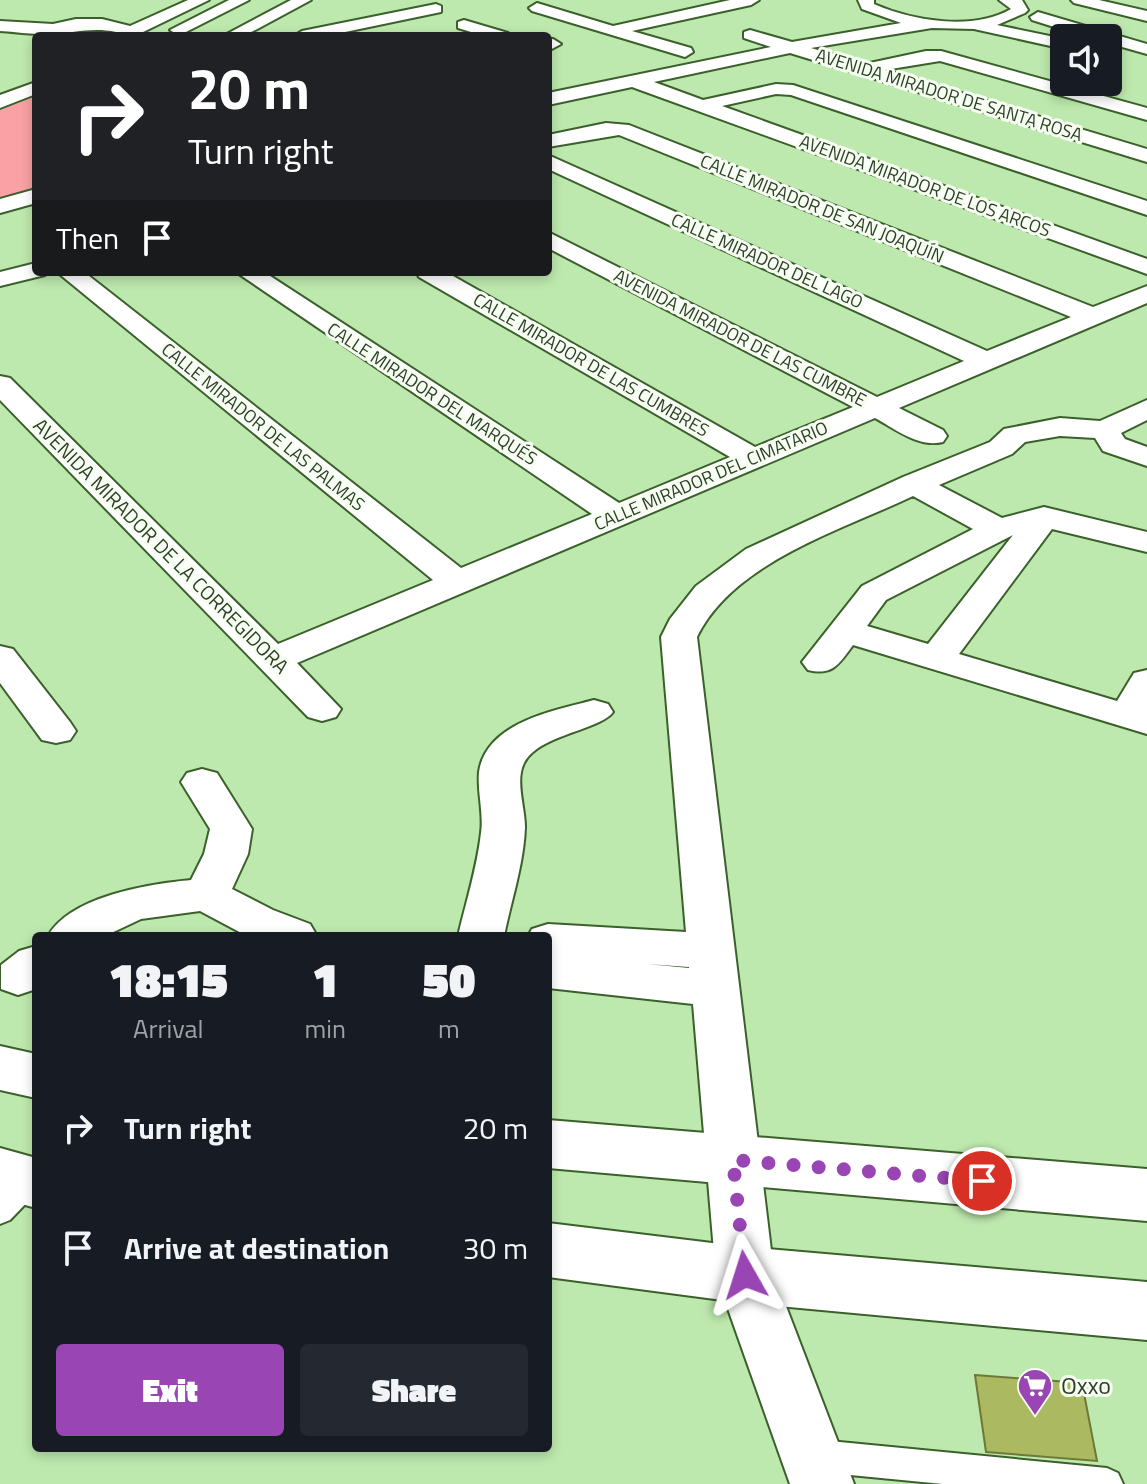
<!DOCTYPE html>
<html lang="en">
<head>
<meta charset="utf-8">
<style>
  body { margin:0; font-family:"Titillium Web",sans-serif; background:#242831; color:#f1f3f6; height:100vh; display:flex; flex-direction:column; font-size:30px; white-space:nowrap }
  * { box-sizing:border-box; margin:0 }
  p { font-size:26px; color:#9ea1a6 }
  .icon { flex:none; width:44px; height:44px; fill:none; stroke:currentColor; stroke-width:2; stroke-linecap:round; stroke-linejoin:round }
  .map { position:relative; flex:1; overflow:hidden }
  .drawer { position:absolute; left:32px; top:932px; width:520px; height:520px; display:flex; flex-direction:column; background:#171b24; border-radius:8px; box-shadow:0 4px 12px #0003 }
  .drawer>* { flex:none }
  .top-card { position:absolute; left:32px; top:32px; width:520px; height:244px; border-radius:8px; box-shadow:0 4px 12px #0003; background:#202124; color:#fff; overflow:hidden }
  .tools { position:absolute; left:1050px; top:24px; display:grid; gap:16px }
  .tools a { display:grid; place-items:center; width:72px; height:72px; border-radius:8px; background:#171b24; box-shadow:0 4px 12px #0003; font-size:40px }
  .pin { position:absolute; display:grid; place-items:center; width:68px; height:68px; color:#fff; margin:-34px; border:4px solid #fff; border-radius:50%; box-shadow:0 2px 8px #0007 }
  .me { position:absolute; width:88px; margin:-44px; rotate:354deg; stroke-linejoin:round; filter:drop-shadow(0 0 6px #0008) }
  .turn { display:flex; align-items:center; gap:28px; height:168px; padding:0 24px; font-size:36px }
  .turn .icon { width:104px; height:104px; stroke-width:2.5 }
  .turn b { display:block; font-size:56px; line-height:68px }
  .then { display:flex; align-items:center; height:76px; padding:0 24px; background:#0003; gap:16px; font-size:30px }
  .eta { display:flex; justify-content:space-evenly; align-items:center; height:136px; text-align:center }
  .eta b { font-size:48px; font-weight:800; line-height:56px }
  .primary-button { display:flex; gap:16px; margin-top:auto; padding:16px 24px }
  .primary-button a { flex:1; height:92px; border-radius:8px; background:#9945b3; color:#fff; font-size:32px; font-weight:800; line-height:92px; text-align:center }
  .primary-button a+a { background:#242831; color:#f1f3f6 }
  ul { padding:0; list-style:none }
  li { display:flex; align-items:center; gap:24px; height:120px; padding:0 24px }
  li div { flex:1 }
  li b { display:block; font-size:30px }
  li em { font-style:normal }
  .map>svg:first-child { display:block }
  .green { fill:#faa1a5 }
  .building { fill:#abba60; stroke:#6e7937; stroke-width:2 }
  .lines { fill:none; stroke-linecap:round; stroke-linejoin:round }
  .service-casing { stroke:#3b602c; stroke-width:4 }
  .minor-casing { stroke:#3b602c; stroke-width:4 }
  .tertiary-casing { stroke:#3b602c; stroke-width:4 }
  .service { fill:#fff; fill-rule:evenodd }
  .minor { fill:#fff; fill-rule:evenodd }
  .tertiary { fill:#fff; fill-rule:evenodd }
  .route { stroke:#9945b3; stroke-width:14; stroke-dasharray:0 25.2 }
  .labels { text-anchor:middle; stroke-width:6; stroke-linejoin:round; paint-order:stroke }
  .far-street-label { font-size:18px; fill:#2e3f28; stroke:#f6fef2 }
  .street-label { font-size:20px; fill:#2e3f28; stroke:#f6fef2 }
  .near-poi-label { font-size:24px; fill:#2e3f28; stroke:#f6fef2; text-anchor:start }
</style>
</head>
<body>
<div class="map">
<svg width="1147" height="1484" viewBox="0 0 1147 1484">
  <rect width="100%" height="100%" fill="#bee9ae"/>
  <!-- green -->
  <path class="green" d="M36 94V191L0 200V110Z"/>
  <!-- building -->
  <path class="building" d="M975 1375 1082 1383 1097 1461 986 1452Z"/>
  <g class="lines">
    <defs>
      <path id="service" d="M28 1171 36 1174V1193L10 1220 0 1224V1194L18 1175Z
        M819 1440 1107 1468 1118 1473 1123 1484H943L819 1472 808 1467 803 1456 808 1445Z"/>
      <path id="minor" d="M188 0H209L139 34 112 36 116 32C92 27 74 33 52 34 35 35 17 32 0 31V21L53 24 76 19H102L130 26Z
        M229 0H249L184 33 178 35 170 30Z
        M291 0H311L244 36H223Z
        M730 0H759L751 5 632 31 691 48 693 52 685 57 532 11 529 8 537 3 613 26Z
        M858 0H874V4C913 21 973 31 1011 9L999 0H1022L1028 10 1025 13 997 25 1064 39V49L974 29 932 28 811 48 865 64 926 51H941L1147 108V120L940 61 885 70 1147 149V162L790 53 654 82 703 100 776 84 793 85 1147 201V215L791 95 776 94 722 106 1147 259V274L632 87 548 105V93L771 47 744 38V32L750 30 792 42 901 23 862 9Z
        M1071 0H1099L1147 11V21L1074 3Z
        M436 4 441 6V12L326 36H294L302 31Z
        M1038 12 1147 44V54L1108 43V38H1089L1032 20 1030 17Z
        M464 20 508 33 510 36H484L458 28V22Z
        M553 39 561 44 548 51V40Z
        M36 82V94L0 108V95Z
        M606 123 629 125 1093 307 1147 286V303L899 408 943 430 947 436 943 442C919 448 895 429 875 418L297 663 341 709 336 717 322 721 308 717 0 400V376L10 378 278 644 433 580 57 272H84L461 568 592 514 236 272H264L619 503 730 457 419 277 416 272H446L755 447 853 407 548 248V232L877 397 964 361 548 169V155L987 351 1071 317 619 135 548 147V135Z
        M36 189V203L0 213V199Z
        M36 263V272H47L45 275 0 286V272Z
        M1147 400V420L1121 433 1125 439 1147 447V466L1103 451 1095 438 1060 436 1025 442 1012 454 939 485 1002 518 1044 507 1147 532V552L1052 529 959 654 1117 701 1134 673 1147 670V734L853 645C839 664 833 676 808 670L802 662 862 586 973 529 913 496C842 530 733 562 697 637L774 1275 854 1484H790L716 1275 693 1004 548 988V936H528L532 929 548 924 686 932 661 637 670 619 696 586 746 549 903 477 990 442 1004 429 1060 418 1100 421ZM1013 535 928 644 867 626 886 600ZM647 964 689 967V968Z
        M0 646 13 649 70 722 76 731 70 740 56 743 42 740 0 683Z
        M594 700 608 704 613 712C603 727 553 734 533 752 510 770 525 802 525 827 524 863 511 901 504 936H458C466 902 477 868 481 833 484 813 477 792 479 772 486 722 556 710 594 700Z
        M202 769 217 773 252 829 248 854 232 889 273 910 310 924 317 936H247L200 911 141 919 105 936H48C71 896 149 884 191 880L204 854 210 829 181 782 187 773Z
        M36 946V989L18 995 1 989V965L19 951Z"/>
      <path id="tertiary" d="M0 1046 36 1054V1098L0 1090Z
        M548 1120 1147 1169V1221L548 1168Z
        M0 1148 36 1158V1208L0 1198Z
        M548 1223 745 1247 1147 1282V1340L745 1303 548 1277Z"/>
    </defs>
    <!-- service casing -->
    <use href="#service" class="service-casing"/>
    <!-- minor casing -->
    <use href="#minor" class="minor-casing"/>
    <!-- tertiary casing -->
    <use href="#tertiary" class="tertiary-casing"/>
    <!-- service -->
    <use href="#service" class="service"/>
    <!-- minor -->
    <use href="#minor" class="minor"/>
    <!-- tertiary -->
    <use href="#tertiary" class="tertiary"/>
  </g>
  <g class="lines">
    <!-- route -->
    <path class="route" d="M745 1275 733 1160 982 1181"/>
  </g>
  <!-- icons -->
  <defs>
    <symbol id="supermarket-pin" viewBox="-11 -11 22 30"><path d="M0 17L-7.5 6A9.5 9.5 0 1 1 7.5 6Z" fill="#9945b3" stroke="#f6fef2"/><path d="M-6-5.5h2.5l.6 2H6L4.5 2H-2.5L-4.4-4H-6ZM-1.5 3.2a1.3 1.3 0 1 0 .1 0ZM3 3.2a1.3 1.3 0 1 0 .1 0Z" fill="#fff"/></symbol>
  </defs>
  <g fill-rule="evenodd">
    <use href="#supermarket-pin" x="1015" y="1366" width="40" height="54"/>
  </g>
  <g class="labels">
    <!-- far-street labels -->
    <g class="far-street-label">
      <text transform="translate(949 95) rotate(17)" y="6">AVENIDA MIRADOR DE SANTA ROSA</text>
      <text transform="translate(925 186) rotate(20)" y="6">AVENIDA MIRADOR DE LOS ARCOS</text>
      <text transform="translate(822 209) rotate(22)" y="6">CALLE MIRADOR DE SAN JOAQUÍN</text>
      <text transform="translate(767 261) rotate(24)" y="6">CALLE MIRADOR DEL LAGO</text>
      <text transform="translate(740 338) rotate(27)" y="6">AVENIDA MIRADOR DE LAS CUMBRE</text>
      <text transform="translate(591 365) rotate(30)" y="6">CALLE MIRADOR DE LAS CUMBRES</text>
      <text transform="translate(432 394) rotate(33)" y="6">CALLE MIRADOR DEL MARQUÉS</text>
      <text transform="translate(263 427) rotate(39)" y="6">CALLE MIRADOR DE LAS PALMAS</text>
      <text transform="translate(711 476) rotate(-23)" y="6">CALLE MIRADOR DEL CIMATARIO</text>
    </g>
    <!-- street labels -->
    <g class="street-label">
      <text transform="translate(161 546) rotate(45)" y="7">AVENIDA MIRADOR DE LA CORREGIDORA</text>
    </g>
    <!-- near-poi labels -->
    <g class="near-poi-label">
      <text x="1061" y="1394">Oxxo</text>
    </g>
  </g>
</svg>
<div class="tools">
<a><svg class="icon" aria-label="sound" viewBox="0 0 24 24"><path d="M4 9h4l5-4v14l-5-4H4zM17 9q2 3 0 6"/></svg></a>
</div>
<div class="pin" style="left:982px;top:1181px;background:#d93025"><svg class="icon" aria-label="arrive" viewBox="0 0 24 24"><path d="M6 21V4h12l-3 4 3 4H6"/></svg></div>
<svg class="me" style="left:745px;top:1275px" viewBox="-20 -20 40 40"><path d="M0-17L14 15 0 8-14 15z" fill="#9945b3" stroke="#fff" stroke-width="4"/></svg>
<div class="top-card">
<div class="turn"><svg class="icon" aria-label="right" viewBox="0 0 24 24"><path d="M7 20v-9h11M14 6l5 5-5 5"/></svg><div><b>20 m</b>Turn right</div></div>
<div class="then">Then<svg class="icon" aria-label="arrive" viewBox="0 0 24 24"><path d="M6 21V4h12l-3 4 3 4H6"/></svg></div>
</div>
<section class="drawer">
<div class="eta">
<div><b>18:15</b><p>Arrival</p></div>
<div><b>1</b><p>min</p></div>
<div><b>50</b><p>m</p></div>
</div>
<ul>
<li><svg class="icon" aria-label="right" viewBox="0 0 24 24"><path d="M7 20v-9h11M14 6l5 5-5 5"/></svg><div><b>Turn right</b></div><em>20 m</em></li>
<li><svg class="icon" aria-label="arrive" viewBox="0 0 24 24"><path d="M6 21V4h12l-3 4 3 4H6"/></svg><div><b>Arrive at destination</b></div><em>30 m</em></li>
</ul>
<div class="primary-button"><a>Exit</a><a>Share</a></div>
</section>
</div>
</body>
</html>
